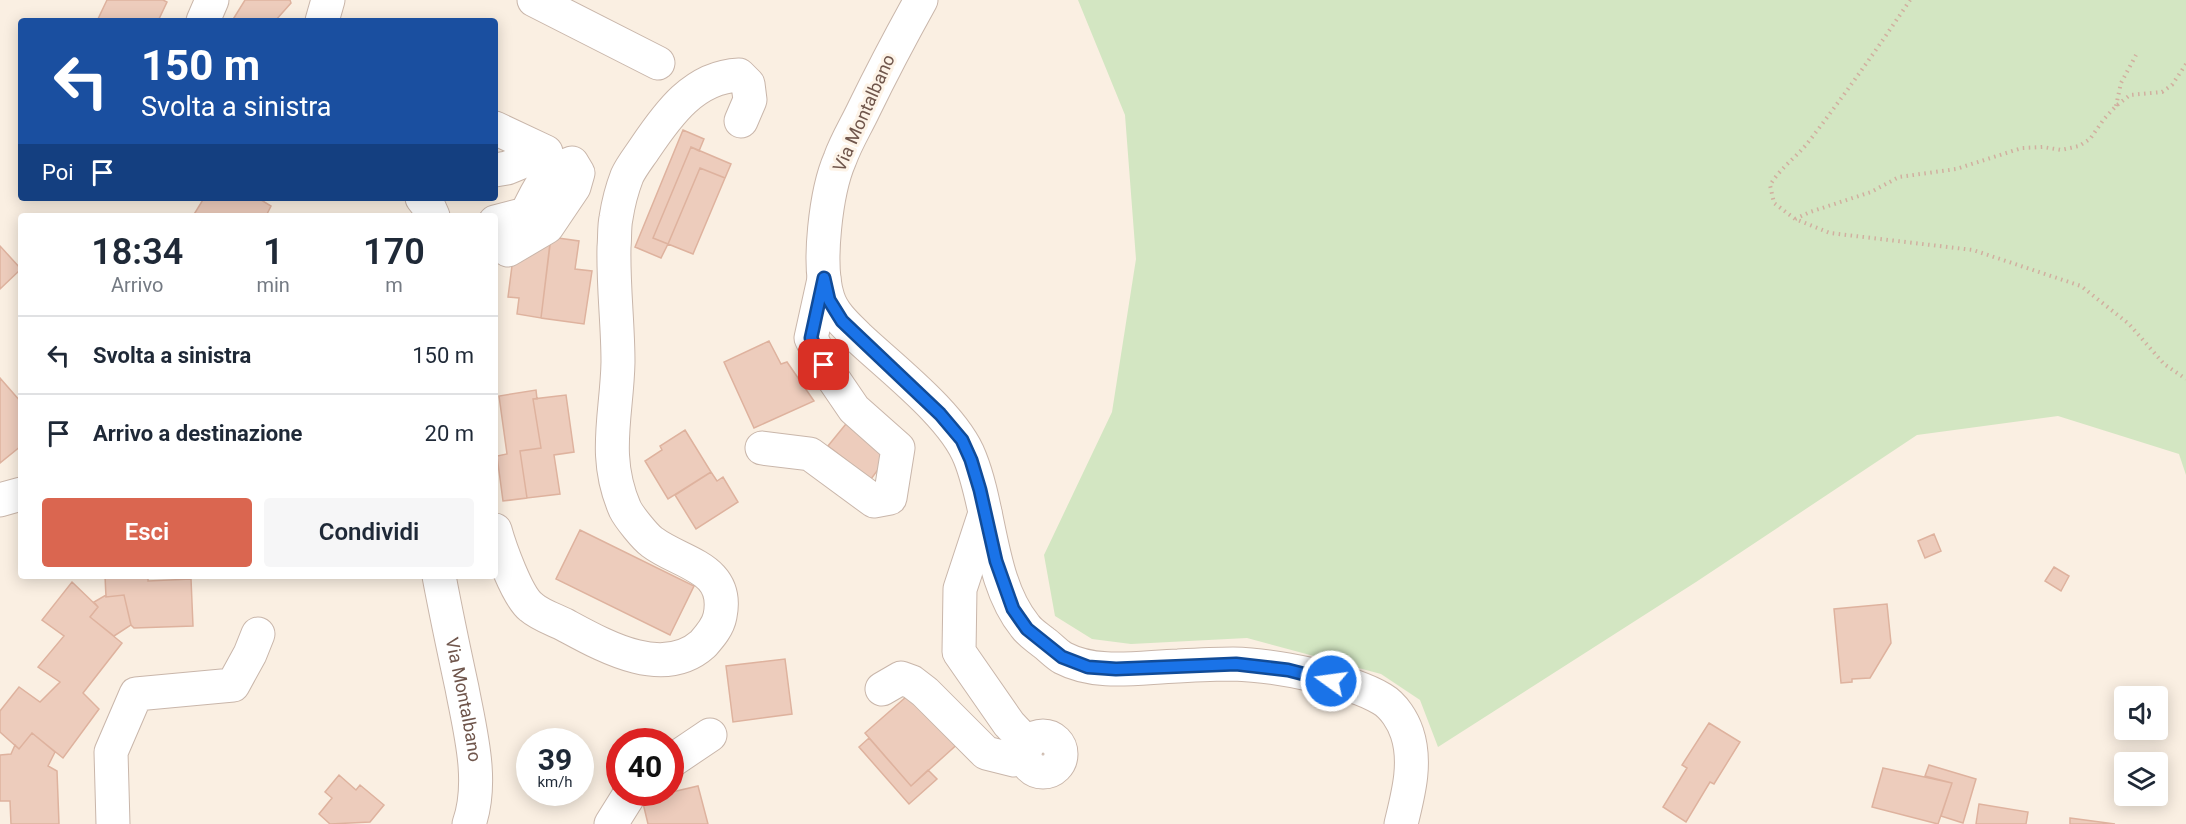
<!DOCTYPE html>
<html lang="it">
<head>
<meta charset="utf-8">
<style>
  body { margin:0; font-family:Roboto,sans-serif; background:#f6f6f7; color:#1f2937; height:100vh; display:flex; flex-direction:column; font-size:22px; white-space:nowrap }
  * { box-sizing:border-box; margin:0 }
  p { font-size:20px; color:#747a83 }
  .icon { flex:none; width:33px; height:33px; fill:none; stroke:currentColor; stroke-width:2; stroke-linecap:round; stroke-linejoin:round }
  .map { position:relative; flex:1; overflow:hidden }
  .side { position:absolute; left:18px; top:213px; width:480px; height:366px; display:flex; flex-direction:column; background:#fff; border-radius:6px; box-shadow:0 3px 15px #0003 }
  .side>* { flex:none }
  .banner { position:absolute; left:18px; top:18px; width:480px; height:183px; border-radius:6px; box-shadow:0 3px 15px #0003; background:#1a4fa0; color:#fff; overflow:hidden }
  .fabs { position:absolute; left:2114px; top:686px; display:grid; gap:12px }
  .fabs a { display:grid; place-items:center; width:54px; height:54px; border-radius:6px; background:#fff; box-shadow:0 3px 15px #0003; font-size:30px }
  .speed { position:absolute; left:516px; top:728px; display:flex; gap:12px; font-size:30px; font-weight:700; text-align:center }
  .speed>* { display:grid; place-content:center; width:78px; height:78px; border-radius:50%; background:#fff; box-shadow:0 3px 15px #0003; line-height:1 }
  .speed small { font-size:15px; font-weight:400 }
  .speed .limit { border:9px solid #d22; background:#fff; color:#111 }
  .pin { position:absolute; display:grid; place-items:center; width:51px; height:51px; color:#fff; margin:-26px; border-radius:12px; box-shadow:0 3px 9px #0006 }
  .me { position:absolute; width:66px; margin:-33px; rotate:284deg; stroke-linejoin:round; filter:drop-shadow(0 0 4px #0008) }
  .turn { display:flex; align-items:center; gap:21px; height:126px; padding:0 24px; font-size:27px }
  .turn .icon { width:78px; height:78px; stroke-width:2.5 }
  .turn b { display:block; font-size:42px; line-height:51px }
  .then { display:flex; align-items:center; height:57px; padding:0 24px; background:#0003; gap:12px; font-size:22px }
  .eta { display:flex; justify-content:space-evenly; align-items:center; height:102px; text-align:center }
  .eta b { font-size:36px; font-weight:600; line-height:42px }
  .button { display:flex; gap:12px; margin-top:auto; padding:12px 24px }
  .button a { flex:1; height:69px; border-radius:6px; background:#da6650; color:#fff; font-size:24px; font-weight:600; line-height:69px; text-align:center }
  .button a+a { background:#f6f6f7; color:#1f2937 }
  ul { padding:0; list-style:none }
  li { display:flex; align-items:center; gap:18px; height:78px; padding:0 24px; border-top:2px solid #e0e1e3 }
  li div { flex:1 }
  li b { display:block; font-size:22px }
  li em { font-style:normal }
  .map>svg:first-child { display:block }
  .green { fill:#d3e6c2 }
  .building { fill:#edccbc; stroke:#deb29e; stroke-width:1.5 }
  .lines { fill:none; stroke-linecap:round; stroke-linejoin:round }
  .minor-casing { stroke:#c9b6aa; stroke-width:35 }
  .path { stroke:#d1af9f; stroke-width:4; stroke-dasharray:1.5 4.5; stroke-linecap:butt }
  .minor { stroke:#fff; stroke-width:33 }
  .route-casing { stroke:#114b97; stroke-width:15 }
  .route { stroke:#1a73e8; stroke-width:10 }
  .labels { text-anchor:middle; stroke-width:6; stroke-linejoin:round; paint-order:stroke }
  .street-label { font-size:18px; fill:#6f554b; stroke:#fdf3e7 }
</style>
</head>
<body>
<div class="map">
<svg width="2186" height="824" viewBox="0 0 2186 824">
  <rect width="100%" height="100%" fill="#faefe2"/>
  <!-- green -->
  <path class="green" d="M1078 0H2186V475L2179 454 2058 416 1917 435 1696 582 1438 747 1420 700 1381 674 1247 638 1131 644 1092 639 1055 616 1044 555 1112 412 1136 259 1125 115Z"/>
  <!-- building -->
  <path class="building" d="M107 0H163L167 2 158 21H97Z
    M245 0H290L291 3 275 21H232Z
    M683 130 704 139 699 151 691 147 653 238 668 244 661 258 635 247Z
    M691 147 731 164 725 178 700 168 668 244 653 238Z
    M700 168 725 178 693 254 668 244Z
    M204 198H258L271 206 266 216H193Z
    M551 237 579 241 575 269 592 271 584 324 541 318Z
    M550 243 541 318 517 314 519 298 508 297 514 250Z
    M0 246 21 269 0 289Z
    M769 341 781 364 787 362 814 401 754 428 724 362Z
    M0 378 21 402V446L0 463Z
    M536 390 537 399H533L541 448 520 451 527 498 503 501 497 456 507 454 499 396Z
    M566 395 574 452 554 455 560 494 527 498 520 451 541 448 533 399Z
    M850 419 892 451 871 479 828 446Z
    M685 430 711 472 668 499 645 461 662 450 660 446Z
    M711 472 717 481 723 477 738 502 696 529 675 495Z
    M580 530 694 586 670 635 556 579Z
    M1934 534 1941 551 1925 558 1918 541Z
    M2054 567 2069 576 2061 591 2045 581Z
    M105 576H148V581L191 579 193 626 134 628 131 625 124 595 106 597Z
    M72 582 98 607 90 617 122 643 83 693 99 709 63 758 32 733 19 749 0 732V711L19 687 40 702 60 682 38 667 64 636 42 620Z
    M106 595V597L124 595 131 625 114 636 90 617 98 607 94 602Z
    M1887 604 1891 643 1870 678 1852 679V682L1841 683 1834 609Z
    M785 659 792 714 733 722 726 666Z
    M915 689 961 741 911 786 865 733Z
    M1709 723 1740 742 1714 784 1710 782 1686 822 1663 807 1687 768 1682 765Z
    M32 733 55 752 48 766 57 771 59 824H11L10 801H0V755L11 754 15 745 19 749Z
    M869 738 911 786 928 770 937 779 909 804 859 747Z
    M1929 765 1976 779 1963 823 1941 816 1952 783 1925 776Z
    M1883 768 1952 783 1938 824 1872 807Z
    M339 775 356 790 360 785 384 805 370 822 330 824 319 814 332 798 325 792Z
    M698 786 708 824H648L642 799Z
    M1979 804 2028 812 2026 824H1976Z
    M2070 818 2115 824H2070Z"/>
  <g class="lines">
    <defs>
      <g id="minor">
        <path d="M534 0 658 63"/>
        <path d="M921 0C901 36 882 72 864 109 856 126 846 142 840 159 826 191 817 265 828 298 833 314 847 326 858 337 892 369 954 416 970 458 991 510 989 582 1025 626 1030 633 1037 637 1043 642 1050 647 1056 654 1063 658 1097 676 1141 667 1178 666 1196 665 1215 664 1233 664 1273 665 1349 679 1382 699 1394 706 1403 721 1407 733 1417 763 1408 795 1401 824"/>
        <path d="M203 21 212 0"/>
        <path d="M322 21 328 0"/>
        <path d="M495 128 546 152 507 168 495 170"/>
        <path d="M422 198 429 207 433 216"/>
        <path d="M495 222 526 214C539 190 543 172 572 163L578 173 574 187 547 227 508 250"/>
        <path d="M762 448 810 454 874 501 890 498 898 448 854 409 824 365 811 338 824 279"/>
        <path d="M0 500 21 494"/>
        <path d="M985 513 960 589 959 652 1009 724 1028 744"/>
        <path d="M495 530C500 548 517 596 531 607 540 615 555 620 565 625 604 646 663 680 703 644 710 636 718 627 720 616 730 567 681 564 652 542 645 537 629 517 625 509 602 456 617 415 618 362 618 324 613 285 614 247 615 238 614 227 616 218 618 205 622 189 627 176 631 167 639 157 645 148 668 114 694 77 739 75L748 84 750 100 741 121"/>
        <path id="s1" d="M439 576C446 613 454 651 462 688 470 731 484 781 469 824"/>
        <path d="M882 689 901 678 912 682 925 692 986 753 1014 760 1024 755"/>
        <circle cx="1043" cy="754" r="18"/>
        <path d="M670 762 710 735"/>
        <path d="M113 824 111 752 136 694 233 685 250 654 258 634"/>
        <path d="M611 824 631 792"/>
      </g>
    </defs>
    <!-- minor casing -->
    <use href="#minor" class="minor-casing"/>
    <!-- path -->
    <path class="path" d="M2186 64 2172 85 2162 92 2130 95 2116 106 2104 119 2090 139 2079 146 2061 150 2043 147 2022 148 1956 169 1899 177 1871 192 1810 212 1795 219 1830 233 1973 250 2081 286 2129 324 2164 364 2186 379
      M2116 106 2121 83 2136 55
      M1795 219 1774 203 1770 185C1781 167 1798 156 1810 140 1845 94 1878 48 1910 0"/>
    <!-- minor -->
    <use href="#minor" class="minor"/>
  </g>
  <g class="lines">
    <defs>
      <path id="route" d="M824 365 811 338 824 278 829 300 842 321 940 414 962 440 971 460 980 490 996 561 1013 609 1027 629 1062 657 1088 667 1116 669 1236 664 1288 670 1331 681"/>
    </defs>
    <!-- route casing -->
    <use href="#route" class="route-casing"/>
    <!-- route -->
    <use href="#route" class="route"/>
  </g>
  <g class="labels">
    <!-- street labels -->
    <g class="street-label">
      <text transform="translate(864 113) rotate(-66)" y="6">Via Montalbano</text>
      <text dy="6" stroke="none"><textPath href="#s1" startOffset="126">Via Montalbano</textPath></text>
    </g>
  </g>
</svg>
<div class="fabs">
<a><svg class="icon" aria-label="sound" viewBox="0 0 24 24"><path d="M4 9h4l5-4v14l-5-4H4zM17 9q2 3 0 6"/></svg></a>
<a><svg class="icon" aria-label="layers" viewBox="0 0 24 24"><path d="M12 4l9 5-9 5-9-5zM3 14l9 5 9-5"/></svg></a>
</div>
<div class="speed"><div>39<small>km/h</small></div><div class="limit">40</div></div>
<div class="pin" style="left:824px;top:365px;background:#d93025"><svg class="icon" aria-label="arrive" viewBox="0 0 24 24"><path d="M6 21V4h12l-3 4 3 4H6"/></svg></div>
<svg class="me" style="left:1331px;top:681px" viewBox="-20 -20 40 40"><circle r="17" fill="#1a73e8" stroke="#fff" stroke-width="3"/><path d="M0-11L8 9 0 5-8 9z" fill="#fff"/></svg>
<div class="banner">
<div class="turn"><svg class="icon" aria-label="left" viewBox="0 0 24 24"><path d="M17 20v-9H6M10 6l-5 5 5 5"/></svg><div><b>150 m</b>Svolta a sinistra</div></div>
<div class="then">Poi<svg class="icon" aria-label="arrive" viewBox="0 0 24 24"><path d="M6 21V4h12l-3 4 3 4H6"/></svg></div>
</div>
<section class="side">
<div class="eta">
<div><b>18:34</b><p>Arrivo</p></div>
<div><b>1</b><p>min</p></div>
<div><b>170</b><p>m</p></div>
</div>
<ul>
<li><svg class="icon" aria-label="left" viewBox="0 0 24 24"><path d="M17 20v-9H6M10 6l-5 5 5 5"/></svg><div><b>Svolta a sinistra</b></div><em>150 m</em></li>
<li><svg class="icon" aria-label="arrive" viewBox="0 0 24 24"><path d="M6 21V4h12l-3 4 3 4H6"/></svg><div><b>Arrivo a destinazione</b></div><em>20 m</em></li>
</ul>
<div class="button"><a>Esci</a><a>Condividi</a></div>
</section>
</div>
</body>
</html>
